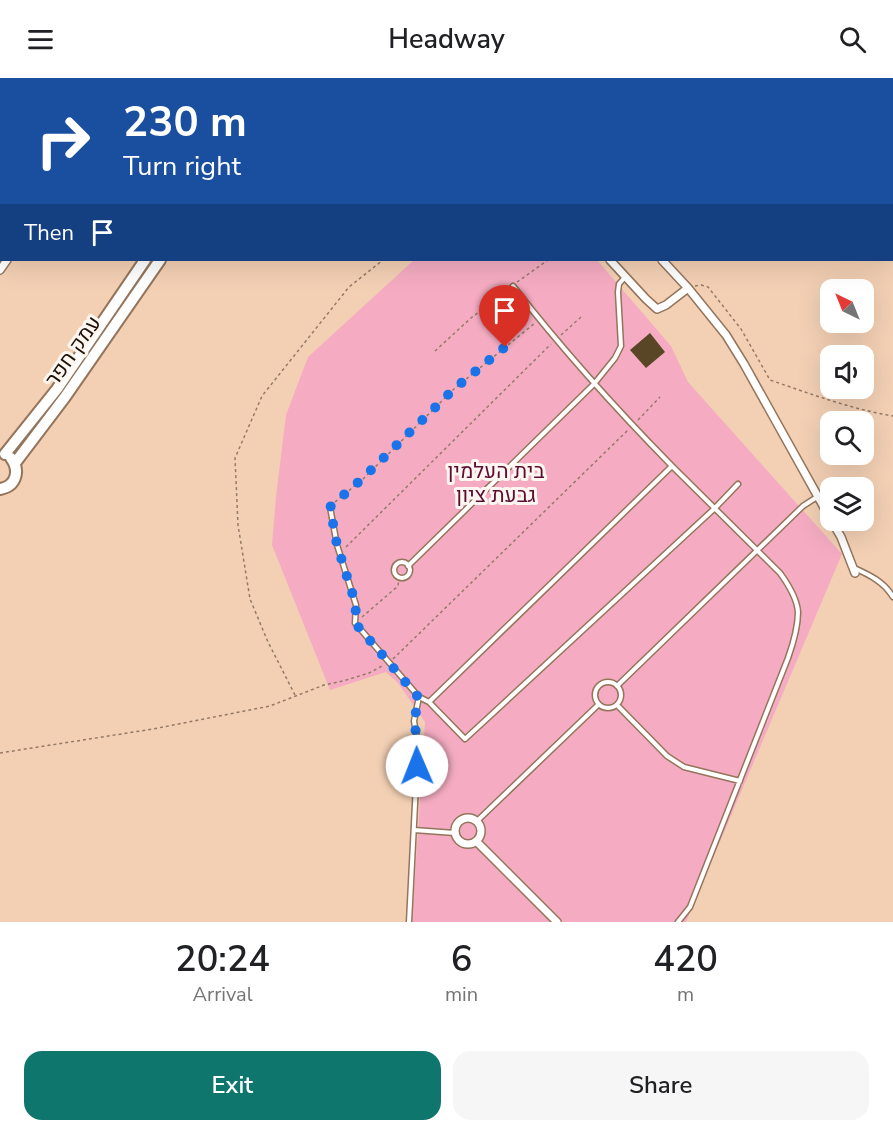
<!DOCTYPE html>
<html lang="en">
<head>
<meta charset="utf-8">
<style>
  body { margin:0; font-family:"Nunito Sans",Heebo,sans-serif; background:#f6f6f6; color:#202124; height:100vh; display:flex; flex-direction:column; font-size:22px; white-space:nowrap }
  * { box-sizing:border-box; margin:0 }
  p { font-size:20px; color:#757577 }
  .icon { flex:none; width:33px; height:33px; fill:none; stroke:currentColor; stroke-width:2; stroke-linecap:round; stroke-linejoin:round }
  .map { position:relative; height:844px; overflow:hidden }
  .panel { display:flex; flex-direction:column; background:#fff; flex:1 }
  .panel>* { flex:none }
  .guide { position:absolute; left:0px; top:0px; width:894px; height:183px; box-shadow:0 6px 24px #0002; background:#1a4fa0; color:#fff; overflow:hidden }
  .needle { width:39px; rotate:317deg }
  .controls { position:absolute; left:820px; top:201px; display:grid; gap:12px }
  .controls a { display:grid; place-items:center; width:54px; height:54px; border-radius:12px; background:#fff; box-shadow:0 6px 24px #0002; font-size:30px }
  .pin { position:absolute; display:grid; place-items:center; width:51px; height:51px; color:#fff; margin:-62px -26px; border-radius:50% 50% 50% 0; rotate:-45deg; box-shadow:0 0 6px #0007 }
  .pin .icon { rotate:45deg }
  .me { position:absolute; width:66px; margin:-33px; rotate:359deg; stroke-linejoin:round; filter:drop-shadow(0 0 4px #0008) }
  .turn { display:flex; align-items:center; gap:21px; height:126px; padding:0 24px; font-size:27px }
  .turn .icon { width:78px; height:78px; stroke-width:2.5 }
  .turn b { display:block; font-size:42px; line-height:51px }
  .then { display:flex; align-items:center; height:57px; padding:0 24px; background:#0003; gap:12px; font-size:22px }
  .eta { display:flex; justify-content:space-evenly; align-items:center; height:102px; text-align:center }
  .eta b { font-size:36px; font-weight:600; line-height:42px }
  .button { display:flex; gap:12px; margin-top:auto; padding:12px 24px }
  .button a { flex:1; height:69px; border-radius:18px; background:#0f766e; color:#fff; font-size:24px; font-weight:600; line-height:69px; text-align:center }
  .button a+a { background:#f6f6f6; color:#202124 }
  header { display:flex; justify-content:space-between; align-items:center; height:78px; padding:0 24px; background:#fff; font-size:27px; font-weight:600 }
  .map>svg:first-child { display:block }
  .green { fill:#f5acc2 }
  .building { fill:#594626 }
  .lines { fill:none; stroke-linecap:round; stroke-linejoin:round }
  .lane-casing { stroke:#94755c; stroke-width:7 }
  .street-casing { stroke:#94755c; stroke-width:10 }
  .secondary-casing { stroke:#94755c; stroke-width:14 }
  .path { stroke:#937a67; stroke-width:1.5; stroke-dasharray:3 3; stroke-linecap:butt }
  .lane { stroke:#fff; stroke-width:4 }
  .street { stroke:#fff; stroke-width:7 }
  .secondary { stroke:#fff; stroke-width:10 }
  .route { stroke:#1a73e8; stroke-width:10; stroke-dasharray:0 18 }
  .labels { text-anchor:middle; stroke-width:6; stroke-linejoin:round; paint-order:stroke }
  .street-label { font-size:21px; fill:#1d1108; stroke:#fef7f1 }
  .park-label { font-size:21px; fill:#5e0e31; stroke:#fef7f1 }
</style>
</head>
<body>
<header><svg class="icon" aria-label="menu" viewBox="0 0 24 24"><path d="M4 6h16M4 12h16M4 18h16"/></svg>Headway<svg class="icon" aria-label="search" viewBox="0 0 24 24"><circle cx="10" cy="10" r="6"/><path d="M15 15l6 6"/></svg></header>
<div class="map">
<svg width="893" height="844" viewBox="0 0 893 844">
  <rect width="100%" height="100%" fill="#f3d0b4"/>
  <!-- green -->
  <path class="green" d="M414 182H597L671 268 688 304 842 476 686 844H412L425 644 398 605 386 594 330 612 272 467 276 418 286 337 308 279Z"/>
  <!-- building -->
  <path class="building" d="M650 255 665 274 646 290 630 272Z"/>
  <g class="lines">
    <defs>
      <path id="lane" d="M672 388 780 495C788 506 797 520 798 534 798 549 793 566 788 580L690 829 678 844
        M330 429 337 467 356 527 355 545 419 619 429 624 672 388C616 331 562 271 513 208
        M394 492a8 8 0 1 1 16 0a8 8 0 1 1-16 0Z
        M408 488 594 306 615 280 621 268 618 214 619 206 626 198
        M854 490C870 497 884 504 893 519
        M595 617a13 13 0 1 1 26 0a13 13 0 1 1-26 0Z
        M617 608 803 428 817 419
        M429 624 465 661 715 430 738 406
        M617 627 667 678 684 689 740 703
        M476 744 598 627
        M414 752 455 755
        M409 844 418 667 414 643 419 619"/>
      <path id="street" d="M53 0 54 2
        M68 0 69 2
        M227 0 228 2
        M508 0 509 2
        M520 0 521 2
        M0 113 2 115
        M610 182 646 221 657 231 666 227 688 210
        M662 182 688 210 726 257 744 286 831 442
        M0 192 7 182
        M831 442 841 459 855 495
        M455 753a13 13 0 1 1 26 0a13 13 0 1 1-26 0Z
        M476 763 557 844"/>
      <path id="secondary" d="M331 2 333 0
        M354 2 357 0
        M5 376 57 311 145 182
        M15 385 65 319 160 182
        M0 411C17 408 20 392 11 380"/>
    </defs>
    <!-- lane casing -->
    <use href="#lane" class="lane-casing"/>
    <!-- street casing -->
    <use href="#street" class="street-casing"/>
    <!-- secondary casing -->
    <use href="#secondary" class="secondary-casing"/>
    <!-- path -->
    <path class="path" d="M517 204 548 182
      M695 208 701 207 708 209 741 251 770 302C811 316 851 331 893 338
      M561 257 581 239
      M435 273 471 240 509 211
      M638 342 660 319
      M335 424 363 401 454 311 535 245
      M346 469 551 266
      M362 539 398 508 399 499
      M393 581 628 352
      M295 617 268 564 250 521 238 447 235 380 262 318 349 209 383 182
      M0 675 153 651 270 628 324 607 343 603 369 595 384 587"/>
    <!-- lane -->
    <use href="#lane" class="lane"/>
    <!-- street -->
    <use href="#street" class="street"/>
    <!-- secondary -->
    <use href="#secondary" class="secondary"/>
  </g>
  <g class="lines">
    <!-- route -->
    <path class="route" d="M417 688 418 667 414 643 419 620 355 545 356 527 337 467 330 429 363 400 454 311 505 269"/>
  </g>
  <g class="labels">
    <!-- street labels -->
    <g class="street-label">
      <text transform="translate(73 273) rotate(-55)" y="7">עמק חפר</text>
    </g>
    <!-- park labels -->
    <g class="park-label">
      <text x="496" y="400">בית העלמין<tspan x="496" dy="24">גבעת ציון</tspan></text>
    </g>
  </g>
</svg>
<div class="controls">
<a><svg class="needle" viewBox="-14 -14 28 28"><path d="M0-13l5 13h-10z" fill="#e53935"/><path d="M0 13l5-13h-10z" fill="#757577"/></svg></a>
<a><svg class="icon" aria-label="sound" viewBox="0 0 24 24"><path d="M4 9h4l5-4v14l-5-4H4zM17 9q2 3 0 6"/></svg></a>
<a><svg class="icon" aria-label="search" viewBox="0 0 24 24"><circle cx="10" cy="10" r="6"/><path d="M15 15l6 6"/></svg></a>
<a><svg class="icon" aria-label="layers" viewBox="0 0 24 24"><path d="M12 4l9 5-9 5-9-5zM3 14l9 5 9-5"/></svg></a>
</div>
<div class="pin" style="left:505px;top:269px;background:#d93025"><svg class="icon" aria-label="arrive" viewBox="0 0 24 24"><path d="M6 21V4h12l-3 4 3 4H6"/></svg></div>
<svg class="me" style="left:417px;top:688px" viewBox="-20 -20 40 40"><circle r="19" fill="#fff"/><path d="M0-13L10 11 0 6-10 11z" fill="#1a73e8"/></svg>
<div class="guide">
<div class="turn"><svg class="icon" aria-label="right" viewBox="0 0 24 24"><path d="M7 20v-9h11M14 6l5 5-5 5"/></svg><div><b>230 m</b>Turn right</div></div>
<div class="then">Then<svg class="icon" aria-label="arrive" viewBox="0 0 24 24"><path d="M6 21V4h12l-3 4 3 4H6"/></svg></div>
</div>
</div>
<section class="panel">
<div class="eta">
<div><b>20:24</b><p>Arrival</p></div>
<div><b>6</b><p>min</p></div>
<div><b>420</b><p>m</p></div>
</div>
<div class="button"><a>Exit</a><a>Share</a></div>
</section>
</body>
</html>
